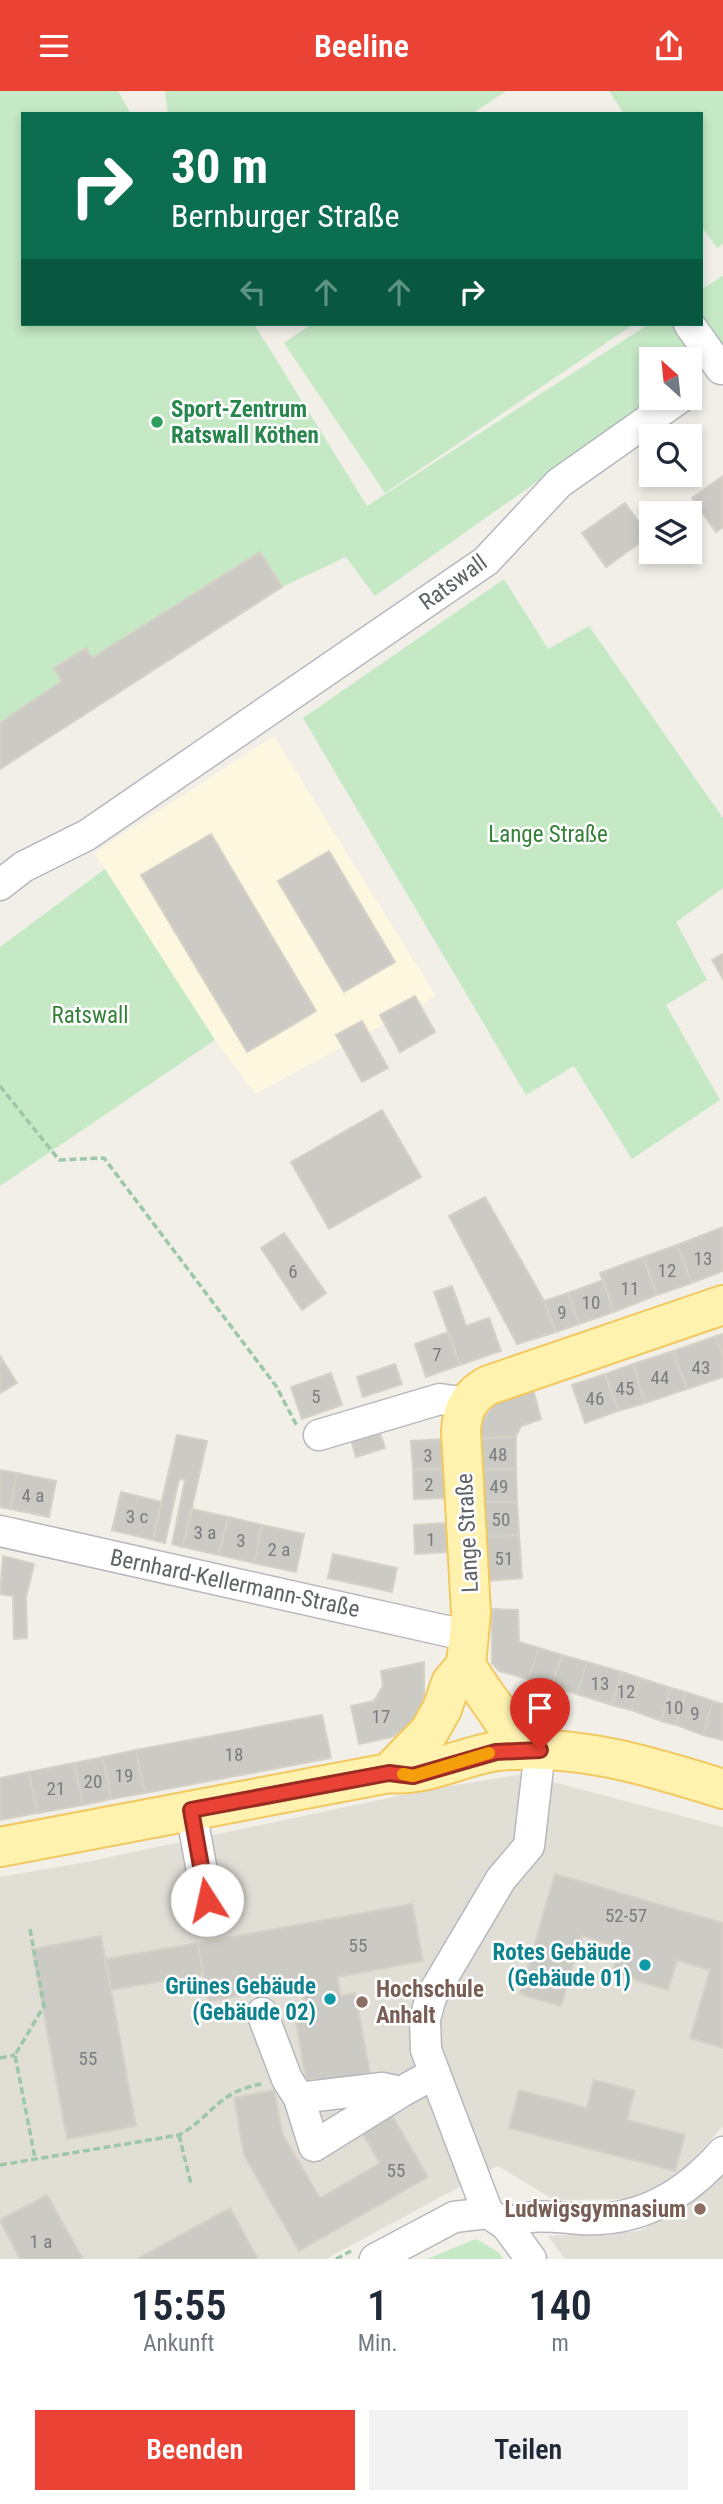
<!DOCTYPE html>
<html lang="de">
<head>
<meta charset="utf-8">
<style>
  body { margin:0; font-family:"Roboto Condensed",sans-serif; background:#f2f2f3; color:#1f2937; height:100vh; display:flex; flex-direction:column; font-size:26px; white-space:nowrap }
  * { box-sizing:border-box; margin:0 }
  p { font-size:23px; color:#747a83 }
  .icon { flex:none; width:38px; height:38px; fill:none; stroke:currentColor; stroke-width:2; stroke-linecap:round; stroke-linejoin:round }
  .map { position:relative; height:2168px; overflow:hidden }
  .sheet { display:flex; flex-direction:column; background:#fff; flex:1 }
  .sheet>* { flex:none }
  .guide { position:absolute; left:21px; top:21px; width:682px; height:214px; border-radius:0px; box-shadow:0 4px 10px #0003; background:#0b6e4f; color:#fff; overflow:hidden }
  .needle { width:46px; rotate:333deg }
  .tools { position:absolute; left:639px; top:256px; display:grid; gap:14px }
  .tools a { display:grid; place-items:center; width:63px; height:63px; border-radius:0px; background:#fff; box-shadow:0 4px 10px #0003; font-size:35px }
  .pin { position:absolute; display:grid; place-items:center; width:60px; height:60px; color:#fff; margin:-72px -30px; border-radius:50% 50% 50% 0; rotate:-45deg; box-shadow:0 0 7px #0007 }
  .pin .icon { rotate:45deg }
  .me { position:absolute; width:77px; margin:-38px; rotate:350deg; stroke-linejoin:round; filter:drop-shadow(0 0 5px #0008) }
  .turn { display:flex; align-items:center; gap:24px; height:147px; padding:0 35px; font-size:32px }
  .turn .icon { width:91px; height:91px; stroke-width:2.5 }
  .turn b { display:block; font-size:49px; line-height:60px }
  .lanes { display:flex; align-items:center; height:66px; padding:0 35px; background:#0003; justify-content:center; gap:35px; direction:ltr }
  .lanes .off { opacity:.35 }
  .eta { display:flex; justify-content:space-evenly; align-items:center; height:119px; text-align:center }
  .eta b { font-size:42px; font-weight:600; line-height:49px }
  .primary-button { display:flex; gap:14px; margin-top:auto; padding:14px 35px }
  .primary-button a { flex:1; height:80px; border-radius:0px; background:#ea4335; color:#fff; font-size:28px; font-weight:600; line-height:80px; text-align:center }
  .primary-button a+a { background:#f2f2f3; color:#1f2937 }
  header { display:flex; justify-content:space-between; align-items:center; height:91px; padding:0 35px; background:#ea4335; color:#fff; font-size:32px; font-weight:600 }
  .map>svg:first-child { display:block }
  .commercial { fill:#fef7e0 }
  .education { fill:#e1ded6 }
  .green { fill:#c5e8c5 }
  .building { fill:#cccac5; stroke:#d6d1c6; stroke-width:2 }
  .lines { fill:none; stroke-linecap:round; stroke-linejoin:round }
  .minor-casing { stroke:#b5b8bc; stroke-width:33 }
  .major-casing { stroke:#f2c960; stroke-width:42 }
  .path { stroke:#9cc7a9; stroke-width:3.5; stroke-dasharray:7 3.5; stroke-linecap:butt }
  .minor { stroke:#fff; stroke-width:30 }
  .major { stroke:#fff2af; stroke-width:38 }
  .route-casing { stroke:#982c22; stroke-width:18 }
  .route { stroke:#ea4335; stroke-width:12 }
  .slow { stroke:#f59e0b; stroke-width:12 }
  .leisure-dot { fill:#2e9e5b; stroke:#fff; stroke-width:2.5 }
  .culture-dot { fill:#0f9aa8; stroke:#fff; stroke-width:2.5 }
  .education-dot { fill:#8d6e63; stroke:#fff; stroke-width:2.5 }
  .labels { text-anchor:middle; stroke-width:5; stroke-linejoin:round; paint-order:stroke }
  .number-label { font-size:19px; fill:#7a7d7f }
  .leisure-label { font-size:23px; font-weight:bold; fill:#27864d; stroke:#fff; text-anchor:start }
  .street-label { font-size:23px; fill:#5f6368; stroke:#fff }
  .park-label { font-size:23px; fill:#348238; stroke:#fff }
  .culture-label { font-size:23px; font-weight:bold; fill:#0d838f; stroke:#fff; text-anchor:end }
  .education-label { font-size:23px; font-weight:bold; fill:#785e54; stroke:#fff; text-anchor:start }
</style>
</head>
<body>
<header><svg class="icon" aria-label="menu" viewBox="0 0 24 24"><path d="M4 6h16M4 12h16M4 18h16"/></svg>Beeline<svg class="icon" aria-label="share" viewBox="0 0 24 24"><path d="M12 15V3M7 8l5-5 5 5M5 13v7h14v-7"/></svg></header>
<div class="map">
<svg width="723" height="2168" viewBox="0 0 723 2168">
  <rect width="100%" height="100%" fill="#f1efe8"/>
  <!-- commercial -->
  <path class="commercial" d="M274 645 436 905 255 1003 215 949 94 762Z"/>
  <!-- education -->
  <path class="education" d="M523 1683 723 1736V2035L673 2091 629 2108 554 2109 498 2075 326 2168H0V1786L87 1771 426 1699Z
    M723 2084V2168H565L548 2145 640 2140 713 2095Z"/>
  <!-- green -->
  <path class="green" d="M0 0H118L131 23H23V233H254L367 415 649 233H702V198L723 185V260L690 284V268H651V306H657L375 505 346 466 282 496 0 678Z
    M165 0H506L472 23H168Z
    M609 0H723V153L717 157 702 136V23H624Z
    M312 233H634L385 402 284 252Z
    M504 488 548 558 589 535 723 727V797L676 831 707 889 666 914 720 1009 632 1068 574 975 526 1004 303 627Z
    M105 778 215 949 0 1095V856Z
    M476 2148 498 2161 504 2168H427Z"/>
  <!-- building -->
  <path class="building" d="M723 385V436L716 441 692 407Z
    M625 412 649 445 606 476 582 442Z
    M260 461 282 496 0 678V632L62 590 54 577 86 557 92 567Z
    M211 743 316 920 247 961 141 784Z
    M329 760 395 871 344 901 278 790Z
    M723 863V888L712 869Z
    M415 905 435 941 400 961 380 924Z
    M362 930 388 977 362 991 336 944Z
    M382 1019 421 1086 329 1138 291 1071Z
    M485 1106 544 1210 556 1241 517 1253 449 1125Z
    M723 1136V1180L692 1192 677 1154Z
    M284 1142 326 1202 302 1219 261 1157Z
    M677 1154 692 1192 657 1204 643 1166Z
    M643 1166 657 1204 614 1221 600 1182Z
    M603 1189 614 1221 579 1233 568 1202Z
    M452 1195 466 1235 489 1227 501 1260 460 1274 434 1201Z
    M568 1202 579 1233 556 1241 544 1210Z
    M448 1241 460 1274 426 1286 415 1253Z
    M723 1243V1265L716 1245Z
    M716 1245 723 1265V1286L687 1298 673 1260Z
    M673 1260 687 1298 645 1312 633 1273Z
    M0 1265 17 1292 0 1302Z
    M395 1273 402 1293 363 1306 357 1286Z
    M633 1273 645 1312 618 1320 605 1283Z
    M331 1282 342 1314 302 1328 291 1296Z
    M605 1283 618 1320 585 1332 572 1294Z
    M533 1298 541 1328 521 1335 516 1345 480 1348V1334L495 1311Z
    M378 1336 385 1357 356 1366 350 1345Z
    M177 1344 207 1350 183 1456 172 1453 185 1389 179 1388 165 1452 153 1449Z
    M516 1345V1378L481 1379 480 1348Z
    M444 1348 445 1378 413 1379 411 1350Z
    M445 1378 446 1407 414 1408 413 1379Z
    M516 1378 517 1411H483L481 1379Z
    M0 1379 17 1382 10 1418 0 1416Z
    M17 1382 56 1390 49 1426 10 1418Z
    M121 1401 162 1411 153 1449 112 1439Z
    M483 1411H517L519 1444 485 1446Z
    M192 1418 228 1426 219 1464 183 1456Z
    M228 1426 262 1434 254 1472 219 1464Z
    M447 1432 448 1461 415 1463 414 1434Z
    M262 1434 304 1443 296 1481 254 1472Z
    M519 1444 522 1487 488 1490 485 1446Z
    M333 1463 397 1477 392 1501 328 1487Z
    M3 1465 34 1473 26 1506 27 1547 14 1548 13 1505 0 1503Z
    M492 1518 518 1519 519 1551 539 1557 528 1588 499 1580 492 1572Z
    M539 1557 562 1564 552 1595 528 1588Z
    M562 1564 587 1571 577 1603 552 1595Z
    M424 1571V1615L410 1634 392 1646 359 1653 351 1615 374 1610 383 1595 381 1580Z
    M587 1571 622 1581 612 1614 577 1603Z
    M622 1581 640 1587 631 1619 612 1614Z
    M640 1587 671 1597 661 1630 631 1619Z
    M671 1597 686 1601 676 1634 661 1630Z
    M686 1601 713 1610 703 1644 676 1634Z
    M713 1610 723 1613V1649L703 1644Z
    M322 1624 331 1667 145 1702 136 1659Z
    M136 1659 145 1702 111 1708 103 1666Z
    M103 1666 111 1708 83 1714 74 1672Z
    M74 1672 83 1714 37 1722 29 1681Z
    M29 1681 37 1722 0 1729V1687Z
    M555 1783 723 1832V1957L690 1947 710 1879 677 1869 668 1899 612 1882 619 1856 582 1845 561 1915 520 1903Z
    M412 1813 423 1870 337 1886 341 1905 355 1902 371 1988 321 1997 319 1987 306 1989 293 1914 304 1912 301 1894 208 1911 198 1852Z
    M101 1845 136 2035 67 2048 32 1858Z
    M198 1852 203 1883 111 1899 105 1868Z
    M594 1989 635 2000 627 2029 685 2044 675 2080 509 2037 519 1999 587 2017Z
    M274 1999 283 2044 320 2107 380 2072 360 2038 389 2019 428 2086 299 2160 244 2064 234 2007Z
    M47 2104 83 2168H20L0 2129Z
    M230 2117 258 2168H137Z"/>
  <g class="lines">
    <defs>
      <path id="minor" d="M689 233 721 278
        M0 794 23 776 87 744 486 470 559 392 681 306
        M319 1344 440 1308 468 1312
        M0 1440 469 1545
        M191 1719 207 1809
        M262 1922 287 1988 299 2007 382 1997 401 2001 435 1982
        M299 2007 314 2055 401 2001
        M488 2122 426 1959 425 1928 431 1906 501 1788 529 1755 540 1659
        M491 2124 506 2134 531 2168
        M506 2134C531 2121 553 2126 581 2128 641 2131 685 2104 723 2061
        M375 2168 454 2126 488 2122"/>
      <path id="major" d="M466 1574C483 1604 506 1628 520 1659
        M389 1682 429 1641 442 1618 451 1592 466 1574 471 1522 461 1340C462 1319 469 1304 489 1294L723 1214
        M0 1756 389 1682C428 1686 460 1665 498 1660 576 1652 650 1675 723 1698"/>
    </defs>
    <!-- minor casing -->
    <use href="#minor" class="minor-casing"/>
    <!-- major casing -->
    <use href="#major" class="major-casing"/>
    <!-- path -->
    <path class="path" d="M0 995 59 1069 104 1067 276 1295 297 1335
      M30 1838 44 1915 15 1964 35 2067
      M0 1967 15 1964
      M179 2044 191 2093
      M0 2074 179 2044C213 2025 217 2001 261 1993
      M336 2168 351 2160"/>
    <!-- minor -->
    <use href="#minor" class="minor"/>
    <!-- major -->
    <use href="#major" class="major"/>
  </g>
  <g class="lines">
    <defs>
      <path id="route" d="M207 1809 191 1719 389 1682 413 1685 496 1661 540 1659"/>
    </defs>
    <!-- route casing -->
    <use href="#route" class="route-casing"/>
    <!-- route -->
    <use href="#route" class="route"/>
    <!-- slow -->
    <path class="slow" d="M403 1683 413 1685 489 1662"/>
  </g>
  <!-- markers -->
  <circle class="leisure-dot" cx="157" cy="331" r="7"/>
  <g class="culture-dot">
    <circle cx="645" cy="1874" r="7"/>
    <circle cx="330" cy="1908" r="7"/>
  </g>
  <g class="education-dot">
    <circle cx="362" cy="1911" r="7"/>
    <circle cx="700" cy="2118" r="7"/>
  </g>
  <g class="labels">
    <!-- number labels -->
    <g class="number-label">
      <text x="703" y="1174">13</text>
      <text x="667" y="1186">12</text>
      <text x="293" y="1187">6</text>
      <text x="630" y="1204">11</text>
      <text x="591" y="1218">10</text>
      <text x="562" y="1228">9</text>
      <text x="437" y="1270">7</text>
      <text x="701" y="1283">43</text>
      <text x="660" y="1293">44</text>
      <text x="625" y="1304">45</text>
      <text x="316" y="1312">5</text>
      <text x="595" y="1314">46</text>
      <text x="498" y="1370">48</text>
      <text x="428" y="1371">3</text>
      <text x="429" y="1400">2</text>
      <text x="499" y="1402">49</text>
      <text x="33" y="1411">4 a</text>
      <text x="137" y="1432">3 c</text>
      <text x="501" y="1435">50</text>
      <text x="205" y="1448">3 a</text>
      <text x="431" y="1455">1</text>
      <text x="241" y="1456">3</text>
      <text x="279" y="1465">2 a</text>
      <text x="504" y="1474">51</text>
      <text x="600" y="1599">13</text>
      <text x="626" y="1607">12</text>
      <text x="674" y="1623">10</text>
      <text x="695" y="1629">9</text>
      <text x="381" y="1632">17</text>
      <text x="234" y="1670">18</text>
      <text x="124" y="1691">19</text>
      <text x="93" y="1697">20</text>
      <text x="56" y="1704">21</text>
      <text x="626" y="1831">52-57</text>
      <text x="358" y="1861">55</text>
      <text x="88" y="1974">55</text>
      <text x="396" y="2086">55</text>
      <text x="41" y="2157">1 a</text>
    </g>
    <!-- leisure labels -->
    <g class="leisure-label">
      <text x="171" y="326">Sport-Zentrum<tspan x="171" dy="26">Ratswall Köthen</tspan></text>
    </g>
    <!-- street labels -->
    <g class="street-label">
      <text transform="translate(453 491) rotate(-36)" y="8">Ratswall</text>
      <text transform="translate(467 1442) rotate(-93)" y="8">Lange Straße</text>
      <text transform="translate(235 1492) rotate(12)" y="8">Bernhard-Kellermann-Straße</text>
    </g>
    <!-- park labels -->
    <g class="park-label">
      <text x="548" y="751">Lange Straße</text>
      <text x="90" y="932">Ratswall</text>
    </g>
    <!-- culture labels -->
    <g class="culture-label">
      <text x="631" y="1869">Rotes Gebäude<tspan x="631" dy="26">(Gebäude 01)</tspan></text>
      <text x="316" y="1903">Grünes Gebäude<tspan x="316" dy="26">(Gebäude 02)</tspan></text>
    </g>
    <!-- education labels -->
    <g class="education-label">
      <text x="376" y="1906">Hochschule<tspan x="376" dy="26">Anhalt</tspan></text>
      <text x="686" y="2126" text-anchor="end">Ludwigsgymnasium</text>
    </g>
  </g>
</svg>
<div class="tools">
<a><svg class="needle" viewBox="-14 -14 28 28"><path d="M0-13l5 13h-10z" fill="#e53935"/><path d="M0 13l5-13h-10z" fill="#747a83"/></svg></a>
<a><svg class="icon" aria-label="search" viewBox="0 0 24 24"><circle cx="10" cy="10" r="6"/><path d="M15 15l6 6"/></svg></a>
<a><svg class="icon" aria-label="layers" viewBox="0 0 24 24"><path d="M12 4l9 5-9 5-9-5zM3 14l9 5 9-5"/></svg></a>
</div>
<div class="pin" style="left:540px;top:1659px;background:#d93025"><svg class="icon" aria-label="arrive" viewBox="0 0 24 24"><path d="M6 21V4h12l-3 4 3 4H6"/></svg></div>
<svg class="me" style="left:207px;top:1809px" viewBox="-20 -20 40 40"><circle r="19" fill="#fff"/><path d="M0-13L10 11 0 6-10 11z" fill="#ea4335"/></svg>
<div class="guide">
<div class="turn"><svg class="icon" aria-label="right" viewBox="0 0 24 24"><path d="M7 20v-9h11M14 6l5 5-5 5"/></svg><div><b>30 m</b>Bernburger Straße</div></div>
<div class="lanes"><svg class="icon off" aria-label="left" viewBox="0 0 24 24"><path d="M17 20v-9H6M10 6l-5 5 5 5"/></svg><svg class="icon off" aria-label="ahead" viewBox="0 0 24 24"><path d="M12 20V5M6 11l6-6 6 6"/></svg><svg class="icon off" aria-label="ahead" viewBox="0 0 24 24"><path d="M12 20V5M6 11l6-6 6 6"/></svg><svg class="icon" aria-label="right" viewBox="0 0 24 24"><path d="M7 20v-9h11M14 6l5 5-5 5"/></svg></div>
</div>
</div>
<section class="sheet">
<div class="eta">
<div><b>15:55</b><p>Ankunft</p></div>
<div><b>1</b><p>Min.</p></div>
<div><b>140</b><p>m</p></div>
</div>
<div class="primary-button"><a>Beenden</a><a>Teilen</a></div>
</section>
</body>
</html>
